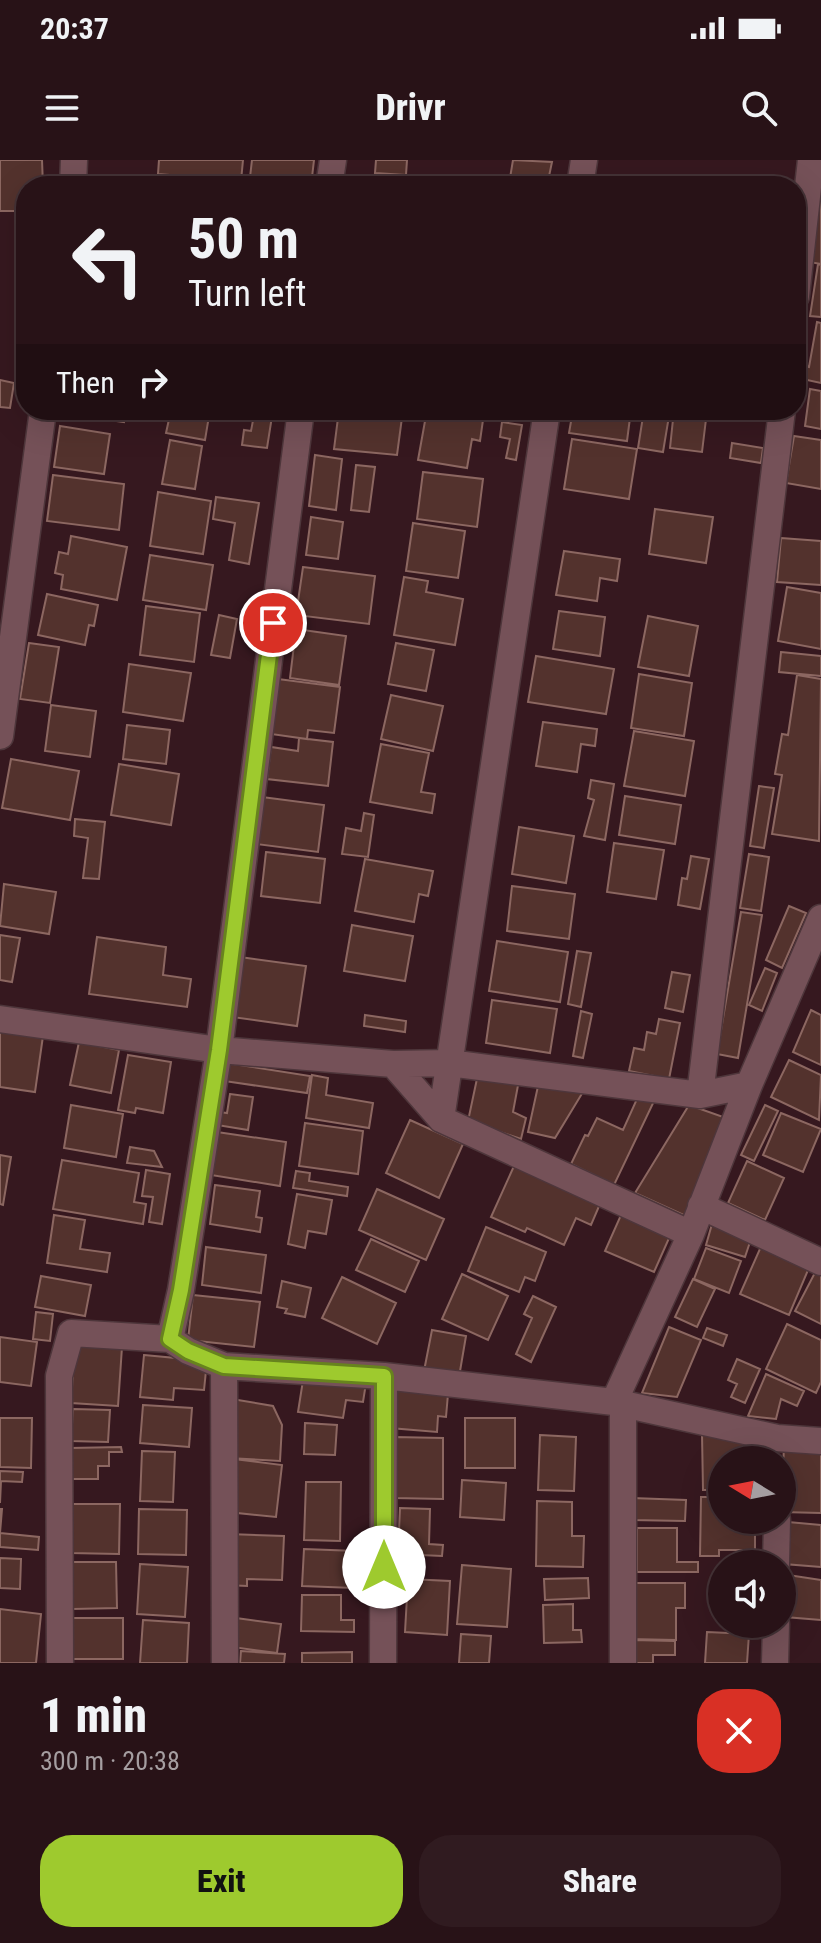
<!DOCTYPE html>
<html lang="en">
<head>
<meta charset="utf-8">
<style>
  body { margin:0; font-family:"Roboto Condensed",sans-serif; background:#301b20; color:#f1f3f6; height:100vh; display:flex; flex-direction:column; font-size:30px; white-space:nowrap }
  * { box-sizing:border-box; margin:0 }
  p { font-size:26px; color:#a59ea1 }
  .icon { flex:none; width:44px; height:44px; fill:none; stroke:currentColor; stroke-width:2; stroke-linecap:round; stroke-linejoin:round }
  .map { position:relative; height:1503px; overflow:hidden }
  .panel { display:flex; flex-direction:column; background:#281217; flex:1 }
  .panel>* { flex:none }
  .guide { position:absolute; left:16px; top:16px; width:790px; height:244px; border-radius:32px; box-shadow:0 8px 32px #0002,0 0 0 2px #443236; background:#281217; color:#f1f3f6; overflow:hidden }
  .needle { width:52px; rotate:280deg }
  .buttons { position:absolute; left:708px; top:1286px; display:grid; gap:16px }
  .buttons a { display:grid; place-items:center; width:88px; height:88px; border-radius:50%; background:#281217; box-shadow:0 8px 32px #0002,0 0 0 2px #443236; font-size:40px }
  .pin { position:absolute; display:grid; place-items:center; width:68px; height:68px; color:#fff; margin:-34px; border:4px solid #fff; border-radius:50%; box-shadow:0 2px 8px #0007 }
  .me { position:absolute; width:88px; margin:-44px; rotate:0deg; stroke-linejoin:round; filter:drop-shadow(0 0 6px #0008) }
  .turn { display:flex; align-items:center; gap:28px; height:168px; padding:0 40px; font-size:36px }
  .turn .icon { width:104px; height:104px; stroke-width:2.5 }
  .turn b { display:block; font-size:56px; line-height:68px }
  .then { display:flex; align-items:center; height:76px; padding:0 40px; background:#0003; gap:16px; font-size:30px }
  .round { display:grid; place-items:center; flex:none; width:84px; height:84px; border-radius:32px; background:#301b20 }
  .summary { display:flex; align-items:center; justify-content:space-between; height:136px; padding:0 40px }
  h1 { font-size:48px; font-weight:800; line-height:60px }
  .cta { display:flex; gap:16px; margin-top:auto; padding:16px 40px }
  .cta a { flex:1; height:92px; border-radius:32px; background:#9eca2e; color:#111; font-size:32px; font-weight:800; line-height:92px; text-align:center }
  .cta a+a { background:#301b20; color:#f1f3f6 }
  .status { display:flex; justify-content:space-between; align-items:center; height:56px; padding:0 40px; background:#281217; direction:ltr }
  .status svg { height:22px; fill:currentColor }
  header { display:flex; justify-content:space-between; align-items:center; height:104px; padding:0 40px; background:#281217; font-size:36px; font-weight:800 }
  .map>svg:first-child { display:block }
  .building { fill:#53322d; stroke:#8c6761; stroke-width:2 }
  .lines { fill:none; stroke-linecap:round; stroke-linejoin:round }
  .minor-casing { stroke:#4e363b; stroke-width:29 }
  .minor { stroke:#755158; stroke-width:26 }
  .route-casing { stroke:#67831e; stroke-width:20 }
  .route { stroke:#9eca2e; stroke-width:14 }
</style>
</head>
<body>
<div class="status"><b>20:37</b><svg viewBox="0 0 49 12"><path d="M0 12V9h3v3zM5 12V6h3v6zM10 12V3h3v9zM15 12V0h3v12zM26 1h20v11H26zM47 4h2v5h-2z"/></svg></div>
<header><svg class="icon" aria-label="menu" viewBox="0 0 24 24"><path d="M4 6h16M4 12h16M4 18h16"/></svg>Drivr<svg class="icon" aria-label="search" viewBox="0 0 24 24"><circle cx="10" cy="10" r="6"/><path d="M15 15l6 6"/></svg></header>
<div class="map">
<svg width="821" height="1503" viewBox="0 0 821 1503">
  <rect width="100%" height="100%" fill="#36181f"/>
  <!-- building -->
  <path class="building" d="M0 0H42L43 26H26V51H0Z
    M159 0H243L241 21 158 14Z
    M252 0H314L311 26H249Z
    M376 0H407L406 15 375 13Z
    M513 0 552 2 547 26 509 24Z
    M352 15 441 26H351Z
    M816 42 821 43V104L809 102Z
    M818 104 821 105V157L810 156Z
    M817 162 821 163V223L798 218 800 205 809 207Z
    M0 220 14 223 10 248 0 247Z
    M810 229 821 231V269L805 266Z
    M61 250H126L124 262 60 253Z
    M171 250H210L205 280 166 273Z
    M255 250H273L267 288 242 285 244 270 251 271Z
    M339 250H403L397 295 334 289Z
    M427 250 483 260 480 281 472 279 467 308 418 300Z
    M494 250H524L522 259 493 253Z
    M573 250H631L627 281 569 273Z
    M644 250H670L663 292 638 288Z
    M674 250 707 251 702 292 670 288Z
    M502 262 522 265 516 300 506 298 510 279 500 277Z
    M60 266 110 274 104 314 54 307Z
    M794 276 821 280V329L786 323Z
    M572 279 637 289 629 339 564 329Z
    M170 280 202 286 195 329 162 324Z
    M732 283 763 288 761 303 730 298Z
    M315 295 342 299 336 350 309 346Z
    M356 305 375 307 369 352 351 350Z
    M423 312 483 319 477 367 417 359Z
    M53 315 124 324 119 370 47 361Z
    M158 332 211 341 203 394 150 386Z
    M216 337 259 343 249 404 229 400 235 363 213 359Z
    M655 349 713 357 706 403 649 394Z
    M311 357 343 362 338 399 306 395Z
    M413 363 465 371 458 418 406 411Z
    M71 376 127 387 117 440 61 429 63 415 55 413 59 392 68 394Z
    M781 378 821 381V425L777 422Z
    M564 391 620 399 617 421 600 418 597 441 556 435Z
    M150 395 213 405 206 450 143 440Z
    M303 407 375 416 369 464 296 455Z
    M404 417 428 421 426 432 463 439 455 485 394 475Z
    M787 427 821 433V489L778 481Z
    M47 434 98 445 94 466 89 465 85 485 38 475Z
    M146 446 200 453 194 502 140 495Z
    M559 451 605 457 600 496 553 489Z
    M219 455 237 459 230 498 211 495Z
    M648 456 698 466 689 516 638 507Z
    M296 469 346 476 339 525 290 518Z
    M29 483 59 487 50 543 20 539Z
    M396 483 434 490 426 531 388 524Z
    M781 492 821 496V516L779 512Z
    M536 496 614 509 606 554 528 542Z
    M129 504 191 513 183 561 123 552Z
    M639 514 692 523 684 576 631 568Z
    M797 515 821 519 819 681 772 674 782 615 775 614 782 574 788 575Z
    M278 519 340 527 334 573 308 570 307 579 271 574Z
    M391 535 443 546 433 591 381 579Z
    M51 545 96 551 90 597 45 591Z
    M543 562 597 569 595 586 581 584 577 612 536 606Z
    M127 565 170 570 166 604 123 599Z
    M634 571 694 581 685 636 624 626Z
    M299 578 333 582 328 626 267 619 271 587 298 591Z
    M381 584 429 593 421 632 435 634 432 653 370 642Z
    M11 599 79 611 70 660 2 648Z
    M119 604 179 614 171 665 111 655Z
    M591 620 614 624 605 680 584 676 594 640 588 638Z
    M759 626 774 628 764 688 750 686Z
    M625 636 681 645 675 684 619 675Z
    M262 637 324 645 318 692 256 684Z
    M364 653 374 655 368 697 342 694 346 668 361 671Z
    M75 659 105 662 99 719 83 718 88 678 74 676Z
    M519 667 574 676 566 723 512 714Z
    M614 683 664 690 656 739 607 732Z
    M266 692 325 699 320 743 261 736Z
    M749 694 769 697 761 751 740 748Z
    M691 696 709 699 700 749 678 745 682 718 687 719Z
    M365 699 433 711 428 736 419 734 414 762 355 751Z
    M4 724 56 732 49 774 0 766Z
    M512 726 575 734 569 779 507 771Z
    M789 746 806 753 782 808 766 800Z
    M741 752 762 755 738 898 717 894Z
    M352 765 413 776 405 821 344 811Z
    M0 775 20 778 12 822 0 820Z
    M97 777 166 787 163 815 191 819 187 847 89 834Z
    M497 781 568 792 560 842 489 831Z
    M577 791 591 793 581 847 568 844Z
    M240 797 306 806 297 866 232 857Z
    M765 808 777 813 762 851 749 845Z
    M672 812 690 815 683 852 665 848Z
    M492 840 557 849 550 893 486 883Z
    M811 850 821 855V905L793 892Z
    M581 851 592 854 583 898 573 896Z
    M365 855 406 861 405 872 364 866Z
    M659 859 680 863 669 919 629 911 634 888 644 890 647 872 656 874Z
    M0 870 43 876 35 932 0 927Z
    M79 882 119 890 111 933 70 925Z
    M128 895 171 902 163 953 136 948 135 953 118 950Z
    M789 900 821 915 819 960 771 937Z
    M227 903 310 916 307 933 224 921Z
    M478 914 519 920 513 952 526 958 521 979 468 961Z
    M312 915 328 918 326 935 373 943 369 968 306 958Z
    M540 917 586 927 555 978 528 972Z
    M641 930 656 937 614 1025 571 1004 585 975 588 976 597 958 623 970Z
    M230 934 253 937 248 970 217 965 220 952 227 953Z
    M71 945 123 954 116 997 64 988Z
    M689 945 729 959 688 1057 635 1033Z
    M765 945 778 951 754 1001 741 995Z
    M781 953 821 969 803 1012 763 995Z
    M410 960 463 984 439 1038 386 1013Z
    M305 963 363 971 358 1014 299 1006Z
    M217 972 286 982 280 1026 211 1015Z
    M130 987 154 991 162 1007 127 1003Z
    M0 995 11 997 3 1045 0 1044Z
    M62 1000 139 1013 134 1042 146 1044 143 1064 53 1049Z
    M747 1001 784 1018 765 1060 728 1043Z
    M514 1006 600 1044 591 1065 576 1058 564 1085 527 1068 525 1072 491 1057Z
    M146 1010 170 1014 162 1064 149 1062 153 1037 142 1036Z
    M296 1011 310 1013 309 1021 348 1027 347 1036 293 1028Z
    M215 1025 260 1031 256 1057 262 1058 260 1072 210 1064Z
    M377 1029 444 1059 426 1100 359 1070Z
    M297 1034 332 1040 326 1074 308 1071 305 1088 288 1084Z
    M54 1055 85 1060 80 1089 110 1093 107 1112 47 1103Z
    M621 1055 670 1076 654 1112 605 1091Z
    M712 1064 752 1076 745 1097 706 1085Z
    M486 1067 546 1092 535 1121 525 1117 519 1132 468 1111Z
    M371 1079 419 1101 405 1132 356 1110Z
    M763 1082 811 1103 789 1155 740 1134Z
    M206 1087 266 1095 261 1133 202 1125Z
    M706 1088 741 1101 729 1133 694 1119Z
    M819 1105 821 1106V1164L795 1151Z
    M462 1114 508 1136 488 1180 442 1159Z
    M41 1116 91 1125 85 1156 35 1147Z
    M342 1117 396 1143 377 1184 322 1158Z
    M693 1119 715 1129 697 1167 675 1157Z
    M282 1121 311 1128 305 1157 285 1153 287 1149 277 1147Z
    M193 1135 260 1142 254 1187 188 1180Z
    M533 1136 556 1147 531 1202 516 1194 532 1158 524 1154Z
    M36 1152 53 1154 50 1181 33 1179Z
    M787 1164 821 1180V1222L816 1233 766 1209Z
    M669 1167 701 1180 677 1237 642 1233Z
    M707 1168 727 1175 723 1186 703 1178Z
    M432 1170 466 1176 459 1217 424 1211Z
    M0 1177 37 1182 31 1226 0 1222Z
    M75 1183 122 1187 118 1246 71 1243Z
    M144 1195 207 1201 204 1230 174 1228 173 1240 140 1237Z
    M737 1199 760 1209 745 1243 731 1237 737 1224 728 1220Z
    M304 1214 366 1223 363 1242 346 1240 343 1258 298 1252Z
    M766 1214 804 1231 797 1246 781 1239 776 1259 748 1256Z
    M393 1230 448 1234 446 1257 438 1256 437 1272 390 1268Z
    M232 1239 273 1246 282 1265 280 1301 228 1298Z
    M143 1245 192 1248 189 1287 140 1283Z
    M73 1249 110 1250 108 1282 71 1281Z
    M0 1258H32L31 1308 0 1307Z
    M465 1258H515V1308H465Z
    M305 1263 337 1265 335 1295 304 1294Z
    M702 1274H749V1300H722V1330H703Z
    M540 1275 576 1277 574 1331 538 1330Z
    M394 1277 443 1278V1339L394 1338Z
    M784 1282 821 1283V1353L782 1352Z
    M121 1287 122 1292H109V1306H98V1319H71L70 1288Z
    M142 1291 175 1292 173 1342 140 1341Z
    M234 1299 282 1305 276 1357 228 1352Z
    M0 1311 23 1312 22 1322 1 1321 0 1343Z
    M462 1320 506 1323 504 1360 460 1357Z
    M306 1322H341L340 1381 304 1380Z
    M701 1337H722V1360H755V1390H719V1396H700Z
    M632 1338 686 1340 685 1361 631 1360Z
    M537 1341 572 1342V1376H584L583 1407 536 1406Z
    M71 1344H120L119 1394 70 1393Z
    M400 1348 430 1349 429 1384 443 1385 442 1396 398 1394Z
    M0 1349H2L0 1373 39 1377 38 1390 0 1387Z
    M139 1349 187 1350 186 1395 138 1394Z
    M788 1362 821 1365V1407L784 1404Z
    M637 1368H677V1402H698V1412H637Z
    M228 1374 284 1376 282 1420 247 1419V1426L226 1425Z
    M304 1389 356 1391 354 1428 302 1426Z
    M0 1398 21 1399 20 1429 0 1428Z
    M72 1402H116L117 1448 73 1449Z
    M140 1404 188 1407 185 1457 137 1454Z
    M462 1405 511 1409 507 1467 457 1464Z
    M788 1415 821 1420V1460L785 1457Z
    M588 1418 589 1438 545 1440 544 1419Z
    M408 1419 450 1421 447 1475 405 1472Z
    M628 1423H685V1448H676V1480L628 1479Z
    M302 1435H341V1460H354V1472L301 1471Z
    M573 1444V1470H581L582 1482 544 1483 543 1445Z
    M0 1449 41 1454 36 1503H0Z
    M73 1458H123V1499H73Z
    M236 1458 281 1464 277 1493 232 1487Z
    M143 1460 189 1463 187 1503H140Z
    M707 1472 749 1474 747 1503H705Z
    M461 1474 491 1476 489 1503H459Z
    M632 1480 675 1481V1495H653V1503H632Z
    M241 1491 285 1494 284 1503H240Z
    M352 1492V1503H302V1493Z"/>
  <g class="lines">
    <defs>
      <path id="minor" d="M73 26 74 0
        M329 26 333 0
        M580 26 584 0
        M796 136 811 0
        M301 250 219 890 181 1130 170 1179 188 1191 224 1206 384 1216 614 1242 777 1278 821 1281
        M0 576 43 250
        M0 859 219 890 393 904 441 959 691 1074
        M393 904 449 903 700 935
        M749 925 700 935 782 250
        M441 959 547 250
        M701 1046 821 1102
        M224 1206 225 1503
        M614 1242 691 1074 749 925 821 758
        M776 1404 777 1360
        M60 1503 59 1216 71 1173 170 1179
        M383 1503 384 1216
        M623 1503V1246
        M775 1503 776 1464"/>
    </defs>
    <!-- minor casing -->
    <use href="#minor" class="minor-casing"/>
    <!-- minor -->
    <use href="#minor" class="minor"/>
  </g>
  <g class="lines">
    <defs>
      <path id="route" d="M273 463 219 890 181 1130 170 1179 188 1191 224 1206 384 1216V1407"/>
    </defs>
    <!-- route casing -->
    <use href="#route" class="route-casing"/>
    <!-- route -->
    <use href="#route" class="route"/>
  </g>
</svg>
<div class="buttons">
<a><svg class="needle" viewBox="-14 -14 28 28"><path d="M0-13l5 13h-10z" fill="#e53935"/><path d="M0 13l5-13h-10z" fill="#a59ea1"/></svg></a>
<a><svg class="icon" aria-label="sound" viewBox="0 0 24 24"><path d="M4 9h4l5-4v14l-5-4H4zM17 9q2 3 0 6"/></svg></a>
</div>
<div class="pin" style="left:273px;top:463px;background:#d93025"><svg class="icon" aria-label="arrive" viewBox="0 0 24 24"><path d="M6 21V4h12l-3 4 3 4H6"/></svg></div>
<svg class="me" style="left:384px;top:1407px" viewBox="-20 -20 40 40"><circle r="19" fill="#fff"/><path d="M0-13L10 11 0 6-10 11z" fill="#9eca2e"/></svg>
<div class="guide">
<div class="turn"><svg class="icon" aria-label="left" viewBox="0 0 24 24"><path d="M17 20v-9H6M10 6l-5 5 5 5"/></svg><div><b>50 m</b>Turn left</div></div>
<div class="then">Then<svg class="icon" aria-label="right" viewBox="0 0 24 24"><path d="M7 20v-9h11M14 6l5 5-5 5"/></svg></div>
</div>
</div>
<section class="panel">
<div class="summary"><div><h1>1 min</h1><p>300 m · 20:38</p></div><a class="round" style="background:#d93025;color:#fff"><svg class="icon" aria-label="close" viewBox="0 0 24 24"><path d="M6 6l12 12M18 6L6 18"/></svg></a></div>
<div class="cta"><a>Exit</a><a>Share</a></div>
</section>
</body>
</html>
